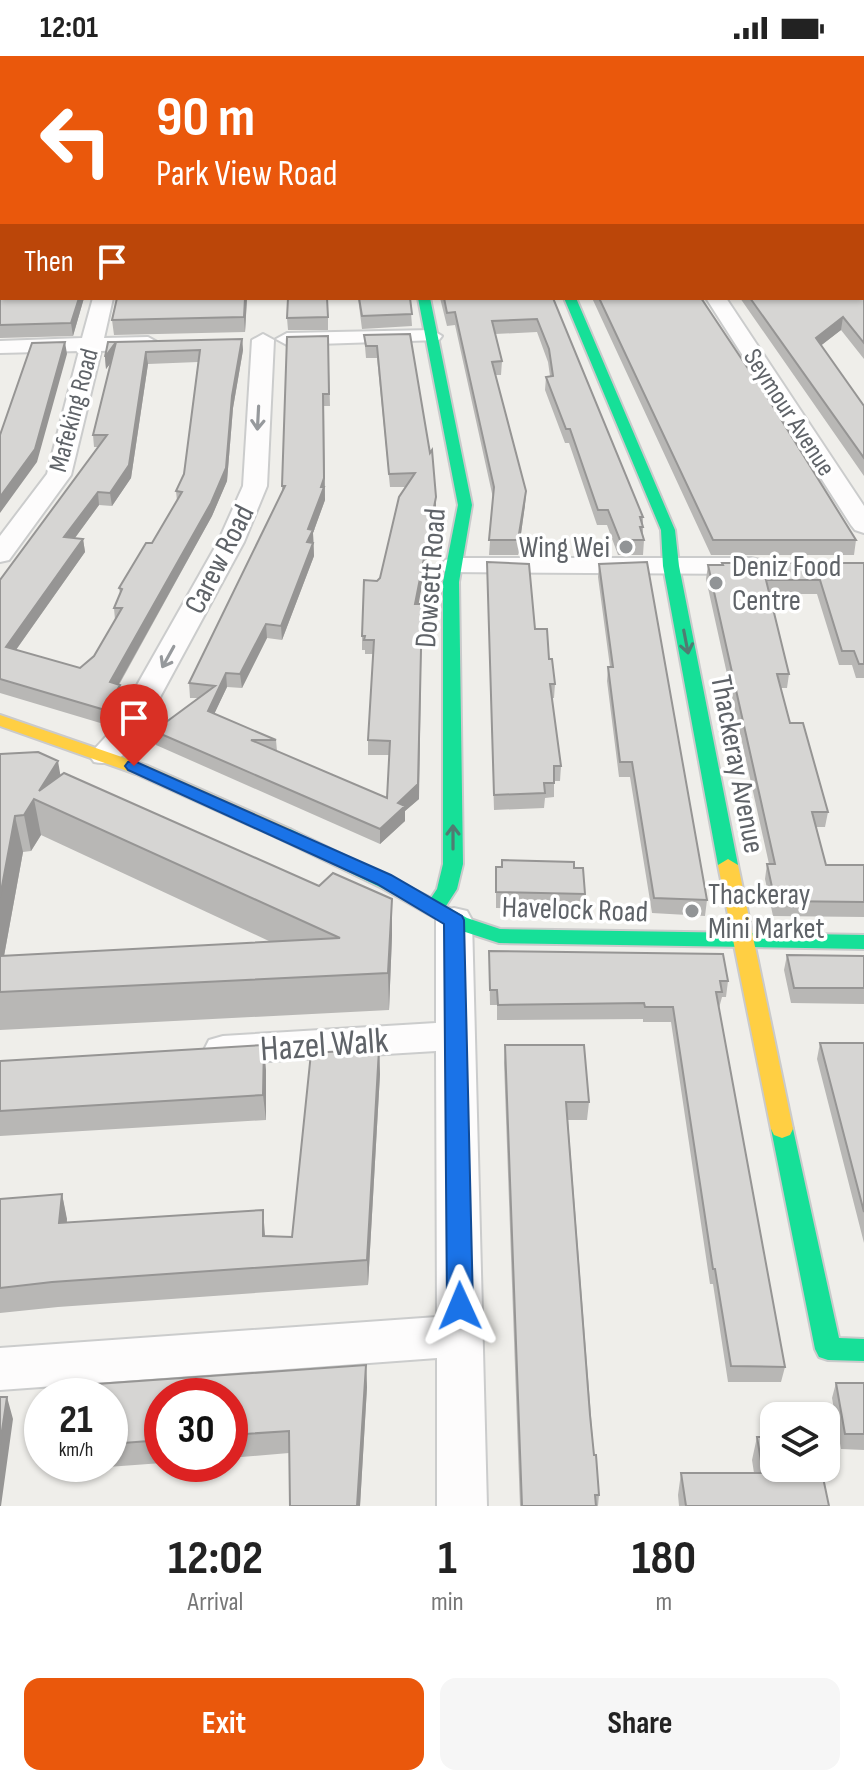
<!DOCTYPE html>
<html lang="en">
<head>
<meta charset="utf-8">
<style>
  body { margin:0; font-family:"Sofia Sans Condensed",sans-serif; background:#f6f6f6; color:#222; height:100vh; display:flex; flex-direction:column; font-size:30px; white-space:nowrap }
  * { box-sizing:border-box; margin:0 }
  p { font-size:26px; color:#767676 }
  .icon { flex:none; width:44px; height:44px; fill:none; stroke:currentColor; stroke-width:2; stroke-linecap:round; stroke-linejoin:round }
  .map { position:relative; height:1450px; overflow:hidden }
  .sheet { display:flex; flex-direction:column; background:#fff; flex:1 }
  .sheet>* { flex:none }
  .top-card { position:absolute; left:0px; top:0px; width:864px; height:244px; box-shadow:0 2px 6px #0004; background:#ea580c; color:#fff; overflow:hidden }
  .fabs { position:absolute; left:760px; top:1346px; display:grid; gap:16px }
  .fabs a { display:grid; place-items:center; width:80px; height:80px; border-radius:16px; background:#fff; box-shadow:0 2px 6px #0004; font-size:40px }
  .speed { position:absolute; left:24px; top:1322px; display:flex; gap:16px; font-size:40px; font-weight:700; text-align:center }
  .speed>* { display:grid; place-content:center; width:104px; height:104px; border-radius:50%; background:#fff; box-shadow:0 2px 6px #0004; line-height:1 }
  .speed small { font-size:20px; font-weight:400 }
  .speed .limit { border:12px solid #d22; background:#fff; color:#111 }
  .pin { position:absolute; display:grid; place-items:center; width:68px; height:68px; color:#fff; margin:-82px -34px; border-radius:50% 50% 50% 0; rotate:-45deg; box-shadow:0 0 8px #0007 }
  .pin .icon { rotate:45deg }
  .me { position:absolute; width:88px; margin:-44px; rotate:359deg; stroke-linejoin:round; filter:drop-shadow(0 0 6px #0008) }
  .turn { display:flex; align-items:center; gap:28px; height:168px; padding:0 24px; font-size:36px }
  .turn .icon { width:104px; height:104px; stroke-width:2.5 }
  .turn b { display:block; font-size:56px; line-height:68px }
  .then { display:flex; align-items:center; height:76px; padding:0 24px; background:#0003; gap:16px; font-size:30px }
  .eta { display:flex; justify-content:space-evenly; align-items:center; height:136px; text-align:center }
  .eta b { font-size:48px; font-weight:700; line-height:56px }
  .primary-button { display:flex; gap:16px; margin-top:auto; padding:16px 24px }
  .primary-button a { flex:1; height:92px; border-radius:16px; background:#ea580c; color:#fff; font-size:32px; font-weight:700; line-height:92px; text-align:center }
  .primary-button a+a { background:#f6f6f6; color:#222 }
  .status { display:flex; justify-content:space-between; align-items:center; height:56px; padding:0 40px; background:#fff; direction:ltr }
  .status svg { height:22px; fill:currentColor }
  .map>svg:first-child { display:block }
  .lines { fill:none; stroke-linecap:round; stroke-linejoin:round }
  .street-casing { stroke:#cbcccc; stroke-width:4 }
  .fast-casing { stroke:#cacacb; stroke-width:4 }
  .slow-casing { stroke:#cacacb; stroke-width:4 }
  .street { fill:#fdfcfc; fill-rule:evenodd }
  .fast { fill:#16e098; fill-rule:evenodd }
  .slow { fill:#ffcf43; fill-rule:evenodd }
  .wall { fill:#b8b7b5; fill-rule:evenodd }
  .shaded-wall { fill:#969594 }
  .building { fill:#d6d5d3; stroke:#969594; stroke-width:2; fill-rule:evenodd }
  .oneway { stroke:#96999c }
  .oneway2 { stroke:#507c72 }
  .route { fill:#1a73e8; stroke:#114b97; stroke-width:2 }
  .poi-dot { fill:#919496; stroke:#fff; stroke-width:3 }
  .labels { text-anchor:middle; stroke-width:7; stroke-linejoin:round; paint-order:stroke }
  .far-street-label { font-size:26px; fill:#5f6368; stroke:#fff }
  .poi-label { font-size:30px; fill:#5f6368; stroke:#fff; text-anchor:start }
  .street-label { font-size:30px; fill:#5f6368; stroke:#fff }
  .near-street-label { font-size:36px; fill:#5f6368; stroke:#fff }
</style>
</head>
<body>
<div class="status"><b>12:01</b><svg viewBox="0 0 49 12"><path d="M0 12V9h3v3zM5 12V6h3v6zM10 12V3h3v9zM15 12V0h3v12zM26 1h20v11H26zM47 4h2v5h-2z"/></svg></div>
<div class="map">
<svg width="864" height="1450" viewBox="0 0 864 1450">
  <rect width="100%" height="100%" fill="#efeeea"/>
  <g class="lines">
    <defs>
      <path id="street" d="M93 242H113L104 282 148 281 159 287 148 293 101 295 71 419 9 504 0 506V480L47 418 79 295 0 297V285L82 282Z
        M706 242H726L864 450V477L855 474 851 469Z
        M432 274 442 280 439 284 287 289 276 283 287 277Z
        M263 278 274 284 267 430 244 486 139 680C128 697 115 711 94 706L89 699 111 675 218 486 243 430 252 284Z
        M454 502H751L760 504 764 510 760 516 751 518 445 516 441 510 445 504Z
        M454 852 467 855 472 864 487 1450H437V1302L0 1334V1292L437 1261 436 995 223 1008 209 1004 204 994 209 984 223 980 436 967V864L441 855Z"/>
      <path id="fast" d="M418 242H430L472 449 459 526 463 808 457 833 446 850 467 862 500 873 864 879V893L499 887 453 872 382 832 276 781 274 777 276 773H290L431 842 437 833 443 808V526L458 449Z
        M564 242H576L675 474 679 510 738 809 735 813 728 815 718 809 663 510 661 474Z
        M782 1064 790 1067 793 1073 839 1282 864 1283V1305L828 1304 819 1301 815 1293 771 1073 774 1067Z"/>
      <path id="slow" d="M0 659 148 710 290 773 292 777 283 783 276 781 136 718 0 670Z
        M728 803 738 809 793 1073 790 1079 782 1082 774 1079 771 1073 718 809Z"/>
    </defs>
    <!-- street casing -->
    <use href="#street" class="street-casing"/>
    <!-- fast casing -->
    <use href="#fast" class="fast-casing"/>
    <!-- slow casing -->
    <use href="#slow" class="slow-casing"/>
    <!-- street -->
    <use href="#street" class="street"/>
    <!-- fast -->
    <use href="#fast" class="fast"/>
    <!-- slow -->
    <use href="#slow" class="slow"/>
  </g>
  <!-- wall -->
  <path class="wall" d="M864 219V303L841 274 821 289 864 350V420L740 242H862Z
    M0 223 2 242H84L73 280 0 282Z
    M247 242 245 276 114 279 112 264Z
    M328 242V274H288L287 262Z
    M358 242H410L412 270 362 273Z
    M440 242H553L643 461V479L644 484 643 499H618L607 469H597L569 387H565L545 334 546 321 550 320 548 306 537 276 495 278 502 305 501 319H495L526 435 525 449 518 499H489L493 442 455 269 447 270Z
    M592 242H701L856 484 854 499H711Z
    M410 278 436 441V454L418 548 419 743 405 755V765L380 788 156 689 154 675 198 642H190L189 627 282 436V430L328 280 330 350H324L325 444 313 477 314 500 282 584 267 582 242 632 227 631 214 658 276 684 277 695 387 742 389 699H368V684L373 598H365V594H362V580L377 525 380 522 406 431H390L377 302H366L364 279Z
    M242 283 243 294 233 352 227 425 212 460 119 629 122 643 107 669 0 637V524L98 391H94L93 379 111 306 106 313 105 301ZM198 306 184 418 176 435 177 445 152 487 119 532 120 537 114 552 115 564 94 600 80 612 16 594 85 496 83 483 75 482 99 449 112 450 131 422 148 308Z
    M487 506 535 573 549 603 555 628 554 642H552L561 710 560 725H554V741L545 742 544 752 494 754Z
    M722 507H864V623V622H856L852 609H839L817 538H769L789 618 787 632H781L790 667 828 756 825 771H816L826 809H864V861L773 860 765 823 767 808H769L706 523 708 509H722Z
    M599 508 707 844 705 860 652 857 630 721H619L607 625 608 611H610L598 521Z
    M0 698 61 720 392 880 389 954 0 974ZM41 779 271 886 4 900 23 796 31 795Z
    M496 811 585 838 584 853 496 852Z
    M489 895 728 925 726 941H722L719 952 785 1311 781 1326H728L713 1228H710L671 966H643V963L497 964V949H490Z
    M787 899 864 900V948L791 947 784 914Z
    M820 987H864V1187L817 1003Z
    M505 989 589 1046 587 1064H568L594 1399 599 1439 598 1450H520L504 1007Z
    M379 993 380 1018 368 1229 58 1251 0 1257V1143L62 1138 67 1166 292 1181Z
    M0 1005 266 1014V1064L0 1080Z
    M366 1309 367 1331 360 1450H290L289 1397 230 1402V1340H162V1407L53 1415 52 1408H110V1340Z
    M836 1327H864V1394L841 1393 832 1342Z
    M757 1381 829 1450H679L678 1439 681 1417H754L752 1404Z"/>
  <!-- shaded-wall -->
  <path class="shaded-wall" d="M2 79V91H0V80Z
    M2 108V125L0 131V115Z
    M0 208H2V221H0Z
    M79 242H84L73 280 71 267Z
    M245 242H247L245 276 244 261Z
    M843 261 841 274 814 295 816 282Z
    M242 283 243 294 233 352 227 425 212 460 112 640 110 626 232 340Z
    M65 286 67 298 37 406 0 457V441Z
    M116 286 118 298 106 313 105 301Z
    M146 296 148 308 131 422 112 450 110 437Z
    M323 338 325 444 313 477 314 500 282 584 281 570 307 486Z
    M526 435 525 449 518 499V484Z
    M98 436 99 449 66 494 64 481Z
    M436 441V454L416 562 415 548Z
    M83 483 85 496 8 605 6 591Z
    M422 548 419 743 405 755V765L380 788V773L398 747Z
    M266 568 267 582 242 632 240 618Z
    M226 617 227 631 209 669 208 655Z
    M120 629 122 643 107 669 105 654Z
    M58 705 64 740 39 735Z
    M34 743 41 779 31 795 24 759Z
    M15 760 23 796 0 922V841Z
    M392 843V880L389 954 388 917Z
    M264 989 266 1014V1064L263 1039Z
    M379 993 380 1018 368 1229 367 1204Z
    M62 1138 67 1163 64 1192 59 1167Z
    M263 1154 265 1179V1205L263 1180Z
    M366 1309 367 1331 360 1450H357Z
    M7 1341 13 1363 1 1450H0V1388Z"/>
  <!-- building -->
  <path class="building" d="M0 0H282V2H2V14L0 13Z
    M309 0H864V44H862V2H309Z
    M2 49V79L0 80V50Z
    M862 52 864 59V181L862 182Z
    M2 92V108L0 115V93Z
    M0 178H2V208H0Z
    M862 187 864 197 862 211Z
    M862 218 864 219V287L843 261 816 282 864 350V402L750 242H862Z
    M2 222V242H79L71 267 0 269V223Z
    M117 242H245L244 261 112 264Z
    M288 242H327L328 261 287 262Z
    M359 242H410L412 258 362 260Z
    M444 242H553L643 461H640L643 471H640L644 484H620L608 454H598L570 373H566L546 321 553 320 549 293 537 263 492 265 502 305 492 306 526 435 518 484H489L494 431 455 256 447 257Z
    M599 242H701L769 344 856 484H713Z
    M410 278 430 397 432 394 436 441 415 548H422L418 728 398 747 405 750 380 773 154 675 215 630 189 627 285 430H282L287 281 328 280 329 338H323L324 422 321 431H324L308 473 313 474 307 486 313 487 281 570 266 568 240 618 226 617 208 655 276 684H251L387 742 390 685 368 684 374 584H364L365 580H362L364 524 377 525 380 522 399 441 415 417 389 418 377 290H366L364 279Z
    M242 283 232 340 226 412 211 447 110 626 120 629 105 654 0 623V524L107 379H93L116 286ZM200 294 184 418 176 435 182 436 152 487H146L119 532 122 533 114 552H122L94 600 80 612 6 591 83 483 64 481 98 436 110 437 129 409 146 296Z
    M65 286 35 393 0 441V379L32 287Z
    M108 286H116L105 301Z
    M487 506 529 508 535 573H547L549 603H552L555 628H550L561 710H554V727H544L545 737 494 739Z
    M647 506 707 844 654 842 632 706H620L608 611H613L599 508Z
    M722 507H864V608H859L854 595H842L820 524H766L789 618H777L790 667H803L828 756H812L826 809H864V846L775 845 767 808H775L708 509H723Z
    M38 696 58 705 39 735 64 717 319 830 333 817 392 843 388 917 0 936V900L340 882 34 743 24 759 15 760 0 841V698Z
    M502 804 574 806V812H583L585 838 496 836V811H502Z
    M489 895 723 898 728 925H720L722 936H716L785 1311 731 1310 715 1213H713L673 951H645L644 947 498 949 497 934H490Z
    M787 899 864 900V932H794Z
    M820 987H864V1156Z
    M264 989 263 1039 0 1055V1005Z
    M505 989H584L589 1046H566L590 1359 594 1399H596L599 1439H595L596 1450H522Z
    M379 993 367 1204 52 1226 0 1232V1143L62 1138 59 1167 263 1154V1180L292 1181 311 997Z
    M366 1309 357 1450H290L289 1375 230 1379V1340H162V1384L110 1388V1340H53L54 1331Z
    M836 1327H864V1378H845Z
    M0 1341H7L0 1388Z
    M757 1381H774V1412H821L829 1450H686L681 1417H763Z"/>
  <!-- one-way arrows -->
  <defs><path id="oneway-shaft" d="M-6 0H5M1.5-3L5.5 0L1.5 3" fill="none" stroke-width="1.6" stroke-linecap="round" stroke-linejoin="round" transform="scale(2)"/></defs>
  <g class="oneway">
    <use href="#oneway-shaft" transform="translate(258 362) rotate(93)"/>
    <use href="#oneway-shaft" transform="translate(168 601) rotate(119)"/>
  </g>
  <g class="oneway2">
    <use href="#oneway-shaft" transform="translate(686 586) rotate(79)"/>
    <use href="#oneway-shaft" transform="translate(453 781) rotate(-90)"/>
  </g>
  <!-- route -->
  <path class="route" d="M134 705 391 819 462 860 464 864 473 1250 469 1258 460 1261 451 1258 447 1250 444 868 377 828 128 714 125 710 128 706Z"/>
  <!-- markers -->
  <g class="poi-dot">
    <circle cx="626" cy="491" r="8"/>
    <circle cx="716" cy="527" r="8"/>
    <circle cx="692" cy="855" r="8"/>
  </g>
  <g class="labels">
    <!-- far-street labels -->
    <g class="far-street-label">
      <text transform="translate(73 354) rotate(-75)" y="9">Mafeking Road</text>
      <text transform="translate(790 356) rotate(57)" y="9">Seymour Avenue</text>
    </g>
    <!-- poi labels -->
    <g class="poi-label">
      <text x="610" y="501" text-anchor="end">Wing Wei</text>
      <text x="732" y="520">Deniz Food<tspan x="732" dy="34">Centre</tspan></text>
      <text x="708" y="848">Thackeray<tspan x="708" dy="34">Mini Market</tspan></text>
    </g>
    <!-- street labels -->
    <g class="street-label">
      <text transform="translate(219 503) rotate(-63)" y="10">Carew Road</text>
      <text transform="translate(430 522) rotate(-86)" y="10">Dowsett Road</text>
      <text transform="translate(738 708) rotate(79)" y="10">Thackeray Avenue</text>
      <text transform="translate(575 853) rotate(2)" y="10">Havelock Road</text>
    </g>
    <!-- near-street labels -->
    <g class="near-street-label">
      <text transform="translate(324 987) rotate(-4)" y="13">Hazel Walk</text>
    </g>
  </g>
</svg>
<div class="fabs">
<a><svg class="icon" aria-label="layers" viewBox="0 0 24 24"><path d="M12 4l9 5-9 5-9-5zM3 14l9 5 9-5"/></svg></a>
</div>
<div class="speed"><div>21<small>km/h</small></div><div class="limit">30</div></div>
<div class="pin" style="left:134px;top:710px;background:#d93025"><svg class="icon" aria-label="arrive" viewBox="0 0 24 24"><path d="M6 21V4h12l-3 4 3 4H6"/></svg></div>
<svg class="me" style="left:460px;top:1250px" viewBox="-20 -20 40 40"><path d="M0-17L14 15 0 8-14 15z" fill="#1a73e8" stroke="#fff" stroke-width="4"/></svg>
<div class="top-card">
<div class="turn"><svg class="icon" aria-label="left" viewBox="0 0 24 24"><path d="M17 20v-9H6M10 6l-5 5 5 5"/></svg><div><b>90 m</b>Park View Road</div></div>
<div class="then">Then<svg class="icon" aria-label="arrive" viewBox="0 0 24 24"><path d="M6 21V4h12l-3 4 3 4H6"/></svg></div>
</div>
</div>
<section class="sheet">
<div class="eta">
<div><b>12:02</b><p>Arrival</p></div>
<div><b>1</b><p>min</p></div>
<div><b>180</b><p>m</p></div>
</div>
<div class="primary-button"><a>Exit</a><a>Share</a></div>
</section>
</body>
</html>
